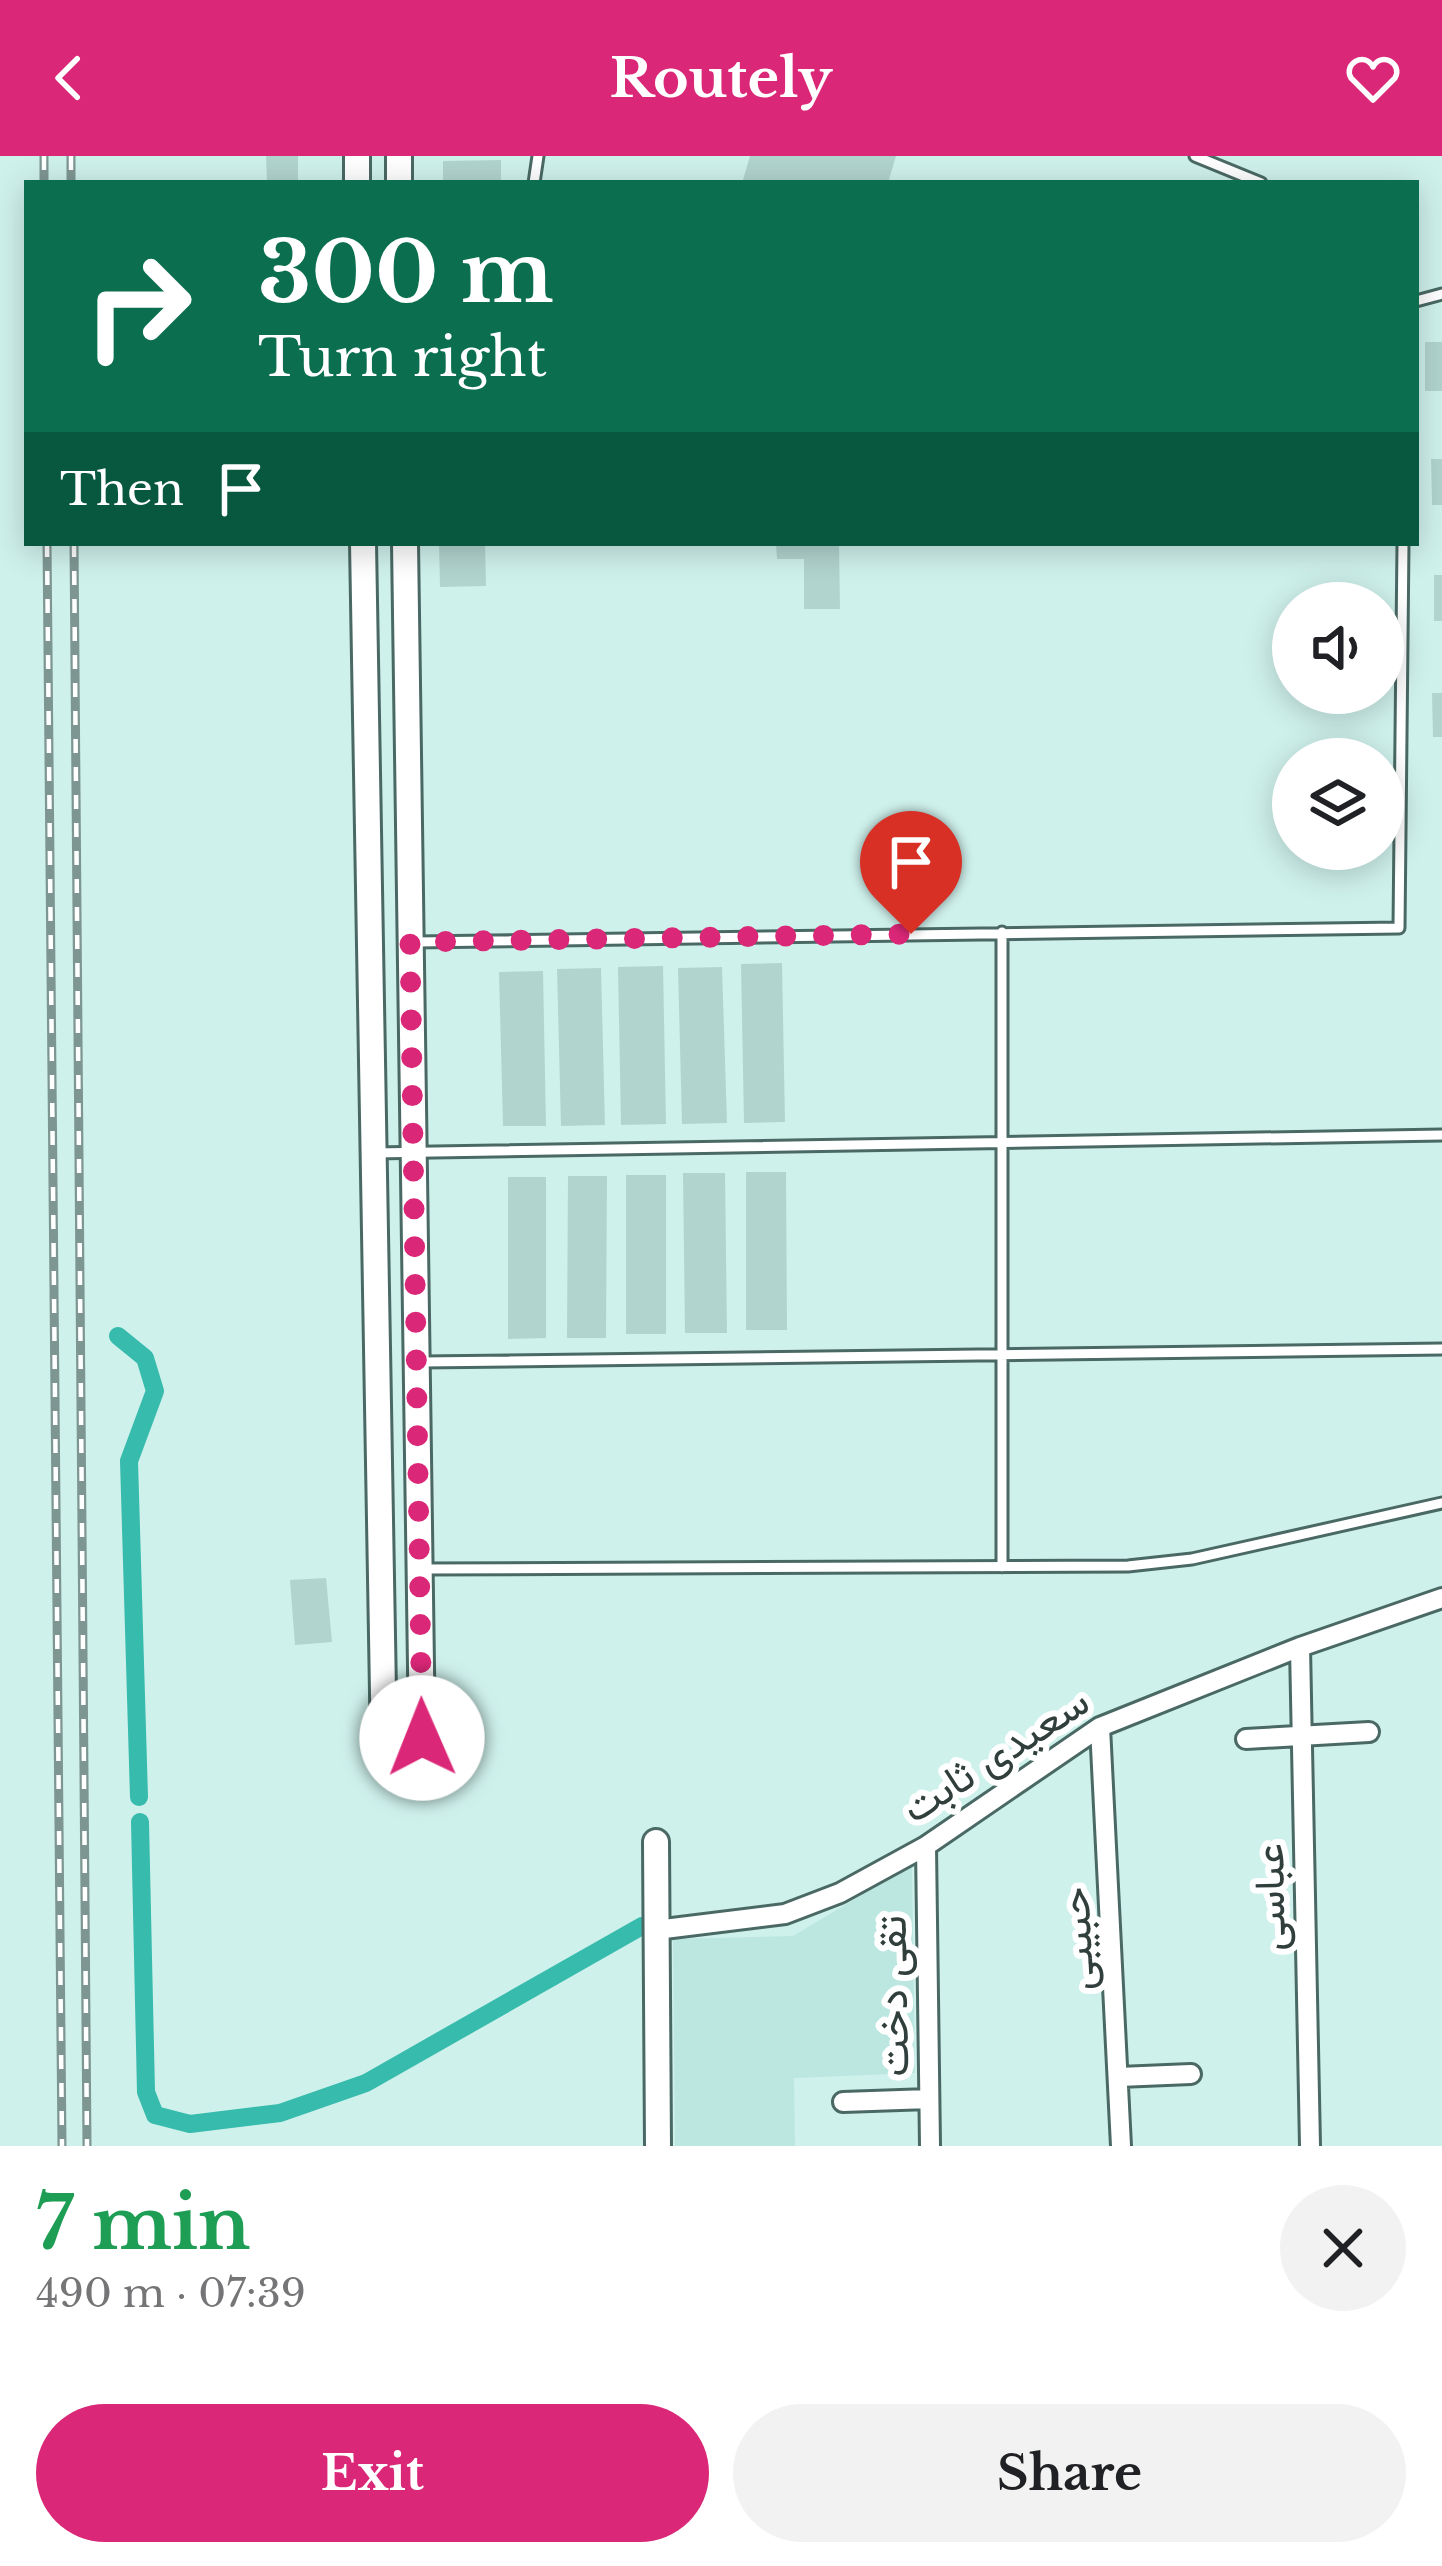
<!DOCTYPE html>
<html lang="en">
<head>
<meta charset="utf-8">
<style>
  body { margin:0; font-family:"Libre Baskerville",Vazirmatn,serif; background:#f2f2f2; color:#202124; height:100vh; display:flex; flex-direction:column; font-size:45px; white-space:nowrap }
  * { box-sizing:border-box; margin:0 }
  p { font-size:39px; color:#757577 }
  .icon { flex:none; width:66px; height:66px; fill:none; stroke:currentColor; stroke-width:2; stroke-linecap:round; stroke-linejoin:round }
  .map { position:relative; height:1990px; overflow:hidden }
  .panel { display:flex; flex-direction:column; background:#fff; flex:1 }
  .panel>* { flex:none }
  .banner { position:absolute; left:24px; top:24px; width:1395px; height:366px; border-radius:0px; box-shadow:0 6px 30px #0003; background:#0b6e4f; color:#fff; overflow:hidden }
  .tools { position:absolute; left:1272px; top:426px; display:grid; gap:24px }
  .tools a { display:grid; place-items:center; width:132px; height:132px; border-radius:50%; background:#fff; box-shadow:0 6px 30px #0003; font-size:60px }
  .pin { position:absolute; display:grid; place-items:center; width:102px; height:102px; color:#fff; margin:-123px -51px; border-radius:50% 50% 50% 0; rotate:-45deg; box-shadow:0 0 12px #0007 }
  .pin .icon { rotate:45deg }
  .me { position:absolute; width:132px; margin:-66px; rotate:359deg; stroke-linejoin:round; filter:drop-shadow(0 0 9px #0008) }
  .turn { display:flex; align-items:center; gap:42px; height:252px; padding:0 36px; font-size:54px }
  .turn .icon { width:156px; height:156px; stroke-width:2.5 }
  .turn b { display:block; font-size:84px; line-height:102px }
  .then { display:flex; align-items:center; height:114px; padding:0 36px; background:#0003; gap:24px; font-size:45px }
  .round { display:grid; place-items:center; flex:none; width:126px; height:126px; border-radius:63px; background:#f2f2f2 }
  .overview { display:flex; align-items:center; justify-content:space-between; height:204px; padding:0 36px }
  h1 { font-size:72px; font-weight:700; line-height:90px; color:#1e9e55 }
  .primary-button { display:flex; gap:24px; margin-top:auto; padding:24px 36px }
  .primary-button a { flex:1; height:138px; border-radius:72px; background:#db2777; color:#fff; font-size:48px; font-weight:700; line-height:138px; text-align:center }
  .primary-button a+a { background:#f2f2f2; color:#202124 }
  header { display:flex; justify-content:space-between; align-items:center; height:156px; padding:0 36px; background:#db2777; color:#fff; font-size:54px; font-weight:700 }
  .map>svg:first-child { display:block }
  .built { fill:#bbe7e0 }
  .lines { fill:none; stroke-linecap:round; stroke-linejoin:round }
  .canal { stroke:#36bbad; stroke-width:18 }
  .building { fill:#b2d4ce }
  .service-casing { stroke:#4a6964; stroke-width:15 }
  .minor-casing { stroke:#4a6964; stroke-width:24 }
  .tertiary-casing { stroke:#4a6964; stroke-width:30 }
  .service { stroke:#fff; stroke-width:9 }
  .minor { stroke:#fff; stroke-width:18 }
  .tertiary { stroke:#fff; stroke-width:24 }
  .rail-casing { stroke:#7e9692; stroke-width:9 }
  .rail { stroke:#fff; stroke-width:4.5; stroke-dasharray:14; stroke-linecap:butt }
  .route { stroke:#db2777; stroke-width:21; stroke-dasharray:0 37.8 }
  .labels { text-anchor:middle; stroke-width:12; stroke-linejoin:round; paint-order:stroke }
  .street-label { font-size:42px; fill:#303e3c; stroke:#fff }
</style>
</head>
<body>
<header><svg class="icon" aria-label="back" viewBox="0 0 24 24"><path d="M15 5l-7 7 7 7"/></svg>Routely<svg class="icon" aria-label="heart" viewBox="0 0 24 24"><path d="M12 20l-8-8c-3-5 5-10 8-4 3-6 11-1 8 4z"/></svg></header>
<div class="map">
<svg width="1442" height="1990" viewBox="0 0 1442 1990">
  <rect width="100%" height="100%" fill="#cff1ec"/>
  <!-- built -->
  <path class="built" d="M912 1709 915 1917 794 1922 795 1990H675L673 1783 793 1780Z"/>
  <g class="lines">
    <!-- canal -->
    <path class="canal" d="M118 1180 145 1202 155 1235 129 1305 139 1641
      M140 1666 146 1936 155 1959 190 1968 280 1957 366 1927 642 1770"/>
  </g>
  <!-- building -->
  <path class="building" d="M266 0H298V27H267Z
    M750 0H896L888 27H742Z
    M501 4V27H443V5Z
    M1425 186H1442V235H1425Z
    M1431 303H1442V349H1432Z
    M439 387H485L486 430 440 431Z
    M776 387H839L840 453H804V403H777Z
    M1434 419H1442V465H1434Z
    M1432 537H1442V581H1433Z
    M782 807 785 966 744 967 741 808Z
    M663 810 666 968 621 969 618 811Z
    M722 811 727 967 682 968 678 812Z
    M601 812 605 969 561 970 557 813Z
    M543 815 546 970H503L499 816Z
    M746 1016H786L787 1174H746Z
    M683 1017H725L727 1177H685Z
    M626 1019H666V1178H626Z
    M568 1020H607L606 1182H567Z
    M508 1021H546V1182L508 1183Z
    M326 1422 332 1486 295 1489 290 1424Z"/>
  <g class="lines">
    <defs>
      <path id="service" d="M1195 0 1261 27
        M534 27 538 0
        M1416 145 1442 138
        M1002 776V1411
        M415 786 1399 772 1403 387
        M374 997 1442 979
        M422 1206 1442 1193
        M425 1413 1128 1410 1192 1403 1442 1347"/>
      <path id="minor" d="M1300 1491 1310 1990
        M1100 1571 1121 1990
        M1246 1583 1369 1576
        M926 1690 930 1990
        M656 1774 785 1758 840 1737 926 1690 1100 1571 1300 1491 1442 1442
        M1119 1921 1191 1918
        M843 1946 929 1943"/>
      <path id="tertiary" d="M357 0V27
        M399 0V27
        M363 387 384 1594 422 1581 405 387
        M656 1686 658 1990"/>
    </defs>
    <!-- service casing -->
    <use href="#service" class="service-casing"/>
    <!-- minor casing -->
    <use href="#minor" class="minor-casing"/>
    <!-- tertiary casing -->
    <use href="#tertiary" class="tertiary-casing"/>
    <!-- service -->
    <use href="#service" class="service"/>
    <!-- minor -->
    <use href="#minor" class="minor"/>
    <!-- tertiary -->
    <use href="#tertiary" class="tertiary"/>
    <defs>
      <path id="rail" d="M44 0V27
        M71 0V27
        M47 387 62 1990
        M74 387 87 1990"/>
    </defs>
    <!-- rail casing -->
    <use href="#rail" class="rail-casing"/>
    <!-- rail -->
    <use href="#rail" class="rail"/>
  </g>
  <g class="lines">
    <!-- route -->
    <path class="route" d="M422 1582 410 786 911 778"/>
  </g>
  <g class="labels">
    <!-- street labels -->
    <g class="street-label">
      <text transform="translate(995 1598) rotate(-33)" y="15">سعیدی ثابت</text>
      <text transform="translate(1269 1741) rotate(-91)" y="15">عباسی</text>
      <text transform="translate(1076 1783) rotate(-93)" y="15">حبیبی</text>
      <text transform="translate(892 1840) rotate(-91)" y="15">تقی دخت</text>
    </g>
  </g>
</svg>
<div class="tools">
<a><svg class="icon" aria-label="sound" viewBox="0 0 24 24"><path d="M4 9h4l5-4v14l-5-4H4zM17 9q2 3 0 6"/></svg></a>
<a><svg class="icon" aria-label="layers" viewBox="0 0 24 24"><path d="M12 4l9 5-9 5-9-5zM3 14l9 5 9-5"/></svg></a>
</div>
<div class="pin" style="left:911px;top:778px;background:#d93025"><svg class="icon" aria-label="arrive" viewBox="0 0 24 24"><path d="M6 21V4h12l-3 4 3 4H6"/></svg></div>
<svg class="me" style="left:422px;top:1582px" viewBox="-20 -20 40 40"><circle r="19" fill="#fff"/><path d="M0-13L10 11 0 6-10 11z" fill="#db2777"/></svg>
<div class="banner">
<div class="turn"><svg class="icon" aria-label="right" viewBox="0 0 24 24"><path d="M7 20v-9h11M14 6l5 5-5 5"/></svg><div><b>300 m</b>Turn right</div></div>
<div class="then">Then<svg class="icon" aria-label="arrive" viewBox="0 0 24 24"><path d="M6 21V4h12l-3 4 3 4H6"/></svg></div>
</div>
</div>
<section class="panel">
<div class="overview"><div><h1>7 min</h1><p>490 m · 07:39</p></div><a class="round"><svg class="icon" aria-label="close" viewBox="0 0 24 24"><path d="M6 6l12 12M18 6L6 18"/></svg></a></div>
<div class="primary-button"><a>Exit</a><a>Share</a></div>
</section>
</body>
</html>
